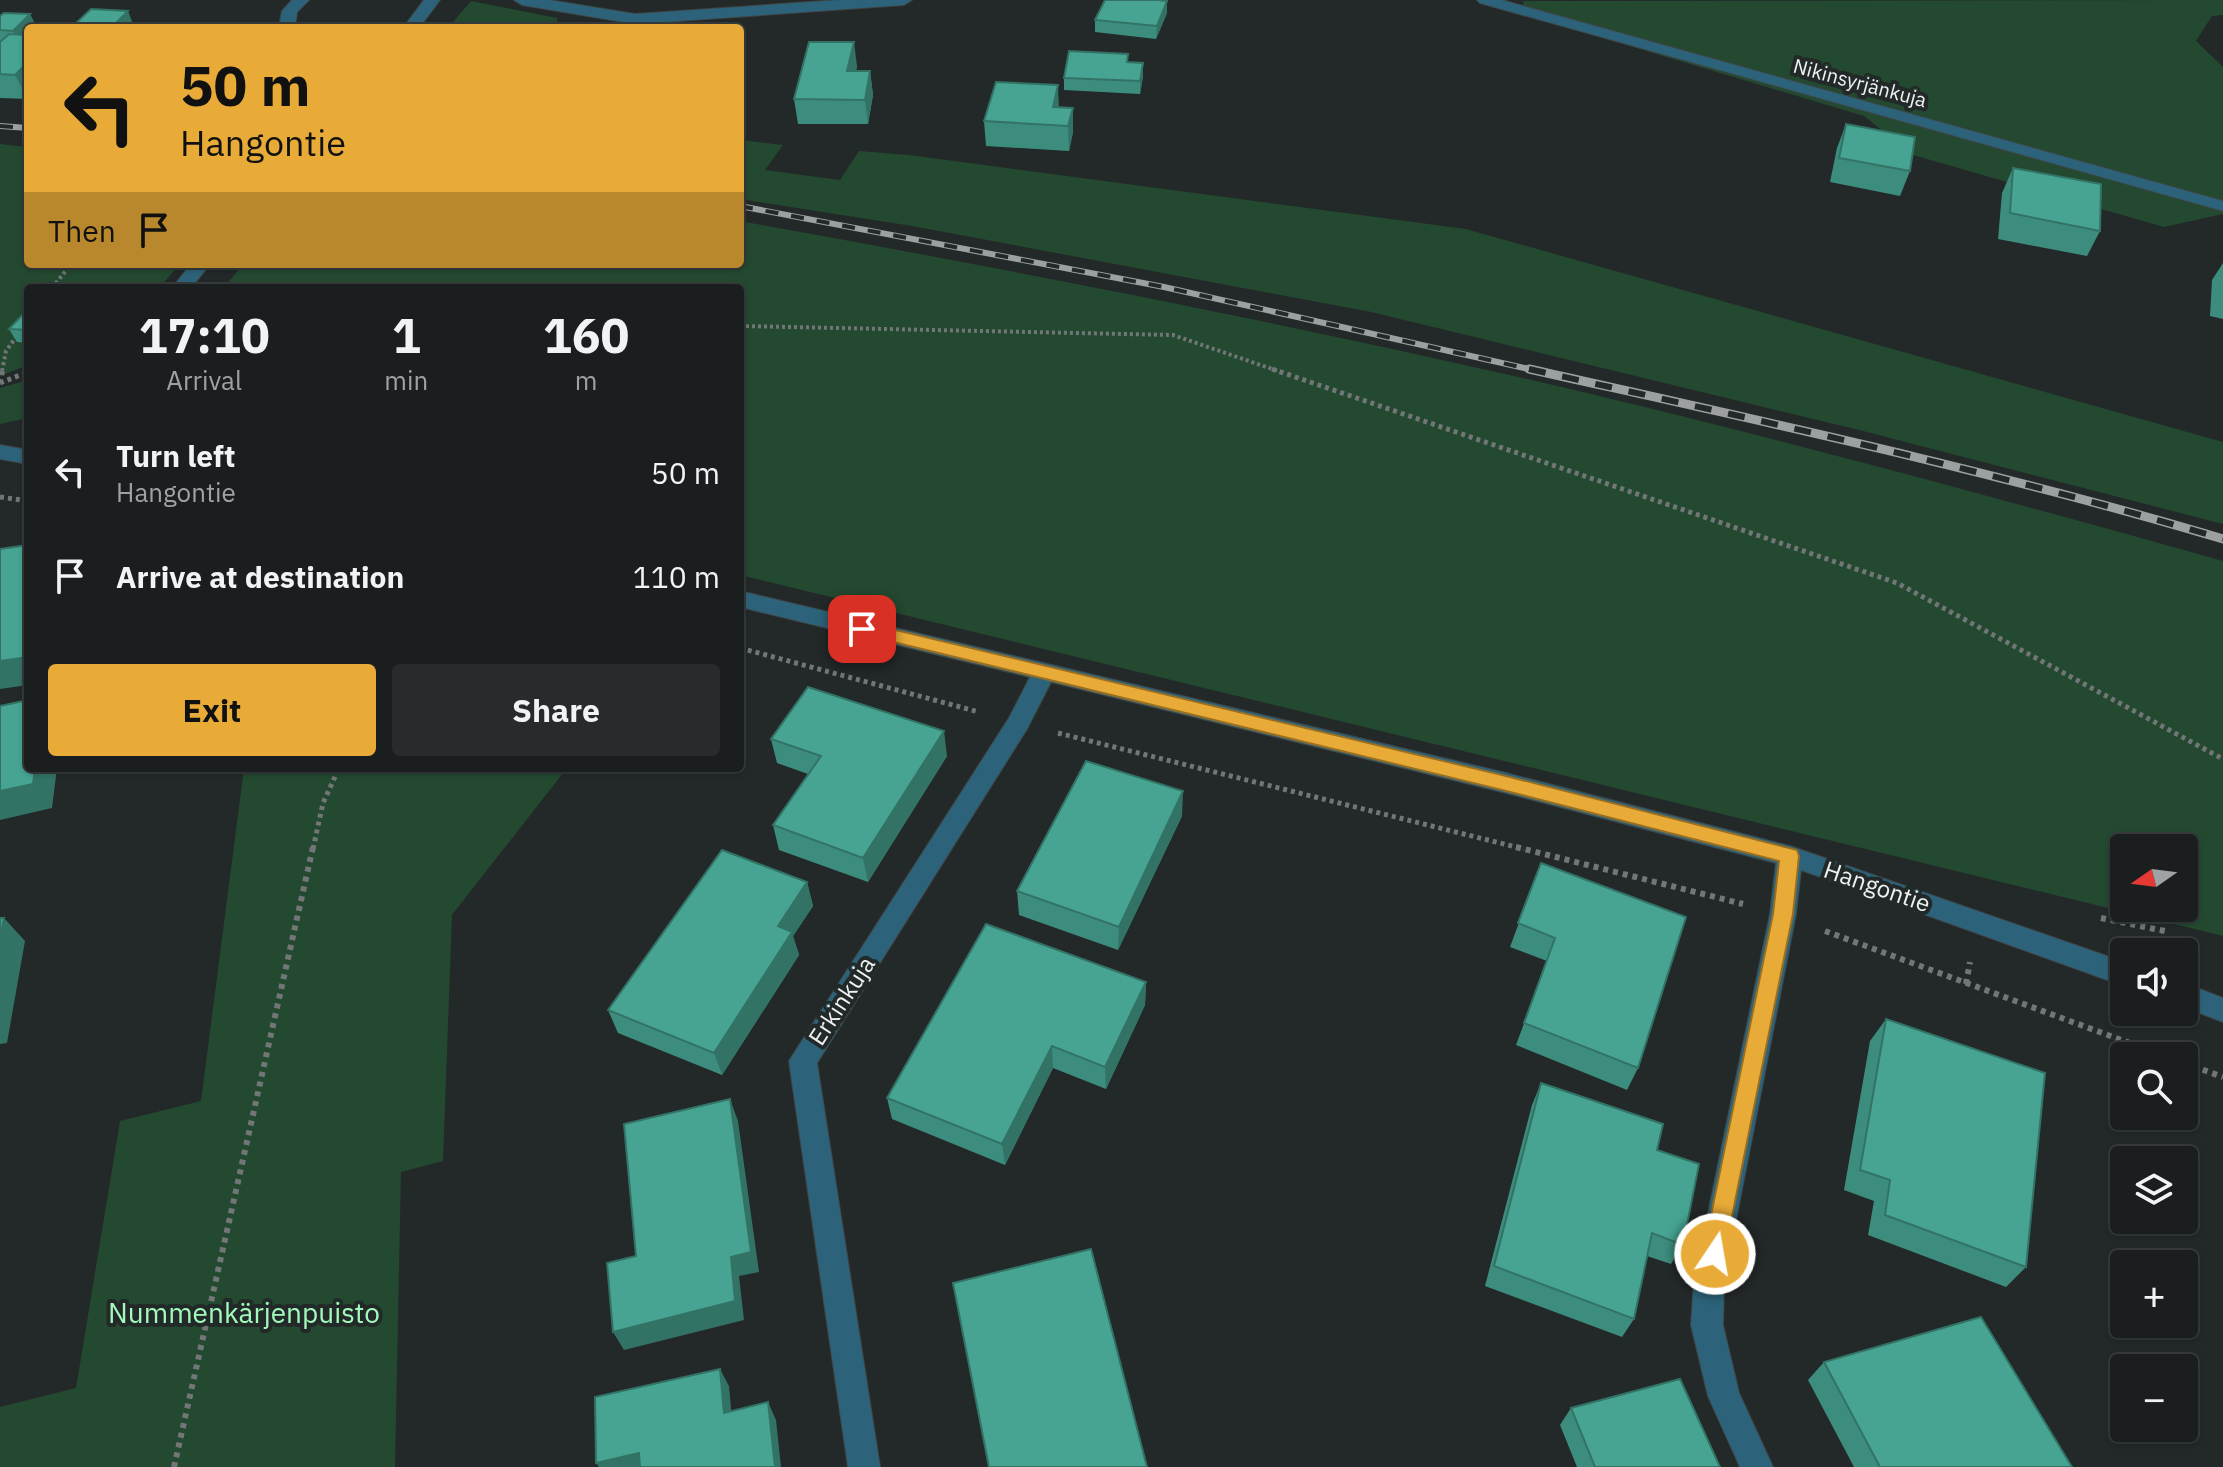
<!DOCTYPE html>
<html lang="en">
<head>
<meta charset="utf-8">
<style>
  body { margin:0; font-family:"IBM Plex Sans",sans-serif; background:#272b2b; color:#f1f3f6; height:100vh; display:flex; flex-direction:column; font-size:30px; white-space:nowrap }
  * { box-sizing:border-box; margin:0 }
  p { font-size:26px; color:#9fa2a4 }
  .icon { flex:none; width:44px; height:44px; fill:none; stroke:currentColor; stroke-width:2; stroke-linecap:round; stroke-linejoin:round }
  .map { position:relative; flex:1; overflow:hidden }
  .drawer { position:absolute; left:24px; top:284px; width:720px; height:488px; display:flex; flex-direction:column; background:#1a1e1e; border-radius:8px; box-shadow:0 2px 6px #0004,0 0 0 2px #383c3c }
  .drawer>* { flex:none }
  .top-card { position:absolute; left:24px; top:24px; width:720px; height:244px; border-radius:8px; box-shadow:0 2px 6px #0004,0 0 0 2px #383c3c; background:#e9ab38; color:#111; overflow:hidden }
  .needle { width:52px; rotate:256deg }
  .tools { position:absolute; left:2110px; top:834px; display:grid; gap:16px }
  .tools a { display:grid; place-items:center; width:88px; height:88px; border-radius:8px; background:#1a1e1e; box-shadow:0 2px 6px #0004,0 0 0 2px #383c3c; font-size:40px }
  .pin { position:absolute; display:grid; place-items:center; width:68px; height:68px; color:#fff; margin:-34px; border-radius:16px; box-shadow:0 4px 12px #0006 }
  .me { position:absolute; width:88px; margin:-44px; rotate:12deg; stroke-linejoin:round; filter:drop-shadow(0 0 6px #0008) }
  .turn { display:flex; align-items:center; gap:28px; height:168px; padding:0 24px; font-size:36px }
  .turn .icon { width:104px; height:104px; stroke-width:2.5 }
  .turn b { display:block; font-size:56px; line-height:68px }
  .then { display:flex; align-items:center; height:76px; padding:0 24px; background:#0003; gap:16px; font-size:30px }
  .eta { display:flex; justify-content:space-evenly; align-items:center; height:136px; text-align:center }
  .eta b { font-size:48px; font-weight:800; line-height:56px }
  .primary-button { display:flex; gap:16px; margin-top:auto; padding:16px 24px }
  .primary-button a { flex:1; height:92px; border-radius:8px; background:#e9ab38; color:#111; font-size:32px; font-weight:800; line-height:92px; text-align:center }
  .primary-button a+a { background:#272b2b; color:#f1f3f6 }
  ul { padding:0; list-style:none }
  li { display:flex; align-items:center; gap:24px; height:104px; padding:0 24px }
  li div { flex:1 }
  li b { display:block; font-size:30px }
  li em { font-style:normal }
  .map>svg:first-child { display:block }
  .green { fill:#234930; fill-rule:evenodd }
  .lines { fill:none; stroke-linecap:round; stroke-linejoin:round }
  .street-casing { stroke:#3f4444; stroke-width:2 }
  .path-far2 { stroke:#727676; stroke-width:4; stroke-dasharray:3 3; stroke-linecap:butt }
  .path-far1 { stroke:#727676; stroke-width:5; stroke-dasharray:4 4; stroke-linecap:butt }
  .path { stroke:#727676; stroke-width:6; stroke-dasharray:5 5; stroke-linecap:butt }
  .street { fill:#2c637a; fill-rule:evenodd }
  .rail-far1-casing { stroke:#9da0a0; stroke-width:6 }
  .rail-casing { stroke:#9da0a0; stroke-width:9 }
  .rail-far1 { stroke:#232828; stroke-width:4; stroke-dasharray:13; stroke-linecap:butt }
  .rail { stroke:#232828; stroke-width:6; stroke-dasharray:17; stroke-linecap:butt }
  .wall { fill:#3d8d7e }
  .shaded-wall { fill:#327366 }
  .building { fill:#47a492; stroke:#327366; stroke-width:2 }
  .route { fill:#e9ab38; stroke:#976f24; stroke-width:2 }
  .labels { text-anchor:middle; stroke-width:8; stroke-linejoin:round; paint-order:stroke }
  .far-street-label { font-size:20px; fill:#eef1f1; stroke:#232828 }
  .street-label { font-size:24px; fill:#eef1f1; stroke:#232828 }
  .near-park-label { font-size:28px; fill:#a0fabc; stroke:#232828 }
</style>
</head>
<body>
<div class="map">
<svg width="2223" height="1467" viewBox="0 0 2223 1467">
  <rect width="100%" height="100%" fill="#232828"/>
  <!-- green -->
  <path class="green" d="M2223 0V15L2212 16 2196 41 2223 67V214L2164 227 1913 155 1864 116 1553 23 1524 8 1523 1Z
    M471 1 557 18 558 28H448Z
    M740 140 783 145 765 170 840 180 859 151 909 155 1466 229 2223 442V524L1863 431 1371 312 912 226 740 199Z
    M0 144 28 147V264H180L159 288H28V365L0 376Z
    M740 221C1023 272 1307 327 1587 393 1800 444 2012 502 2223 561V936L740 575V288H223L244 264H740ZM2124 848H2184V908H2124Z
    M28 380V418L0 424V388Z
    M244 768H567L452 915 443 1161 401 1172 395 1467H0V1407L76 1388 120 1121 201 1101Z"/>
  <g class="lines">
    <defs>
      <path id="street" d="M292 0H309L297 12 295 28H279L282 11Z
        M424 0H440L419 28H403Z
        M514 0H549L635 14 839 0H912L904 5 635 24 522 5Z
        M1477 0H1502L2223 201V211L1480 3Z
        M191 264H210L191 288H172Z
        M0 445 28 450V464L0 459Z
        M740 591 1502 772 1790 846 2124 962V986L1801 870 1796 914 1724 1281 1723 1325 1739 1393 1773 1467H1740L1708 1396 1691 1325 1694 1281 1770 914 1776 863 1502 792 1051 682 1027 729 817 1063 880 1467H848L789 1061 1009 718 1030 677 740 607Z
        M2184 983 2223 998V1022L2184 1007Z"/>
    </defs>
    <!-- street casing -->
    <use href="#street" class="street-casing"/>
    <!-- path-far2 -->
    <path class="path-far2" d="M52 288 71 264
      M740 326 1173 335 1278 371
      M2 371 6 351 19 333"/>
    <!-- path-far1 -->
    <path class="path-far1" d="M1272 369 1897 583 2223 759
      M0 383 3 369
      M0 383 28 372
      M0 497 28 501
      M740 648 979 712
      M1058 733 1524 849
      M313 849 323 803 339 768"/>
    <!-- path -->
    <path class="path" d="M1516 847 1743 904
      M2101 918 2165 931
      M1825 931 2165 1056
      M1966 984 1970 962
      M2184 1063 2223 1077
      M174 1467 313 847"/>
    <!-- street -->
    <use href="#street" class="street"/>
    <defs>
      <path id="rail-far1" d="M0 126 28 128
        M740 206 1164 287 1538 371"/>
      <path id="rail" d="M1529 369C1761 421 1995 471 2223 539"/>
    </defs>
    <!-- rail-far1 casing -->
    <use href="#rail-far1" class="rail-far1-casing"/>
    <!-- rail casing -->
    <use href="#rail" class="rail-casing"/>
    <!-- rail-far1 -->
    <use href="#rail-far1" class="rail-far1"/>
    <!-- rail -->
    <use href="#rail" class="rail"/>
  </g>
  <!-- wall -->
  <path class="wall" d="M1167 1V13L1156 39 1095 32V20Z
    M0 16 37 27 35 28H28V99L0 98Z
    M1128 54V62L1143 63V76L1140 94 1064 90V78Z
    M857 66 856 71H870L873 95 868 124H798L794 99Z
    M1059 107 1073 132 1069 151 986 146 984 121Z
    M1846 124 1910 171 1900 196 1830 182 1837 148Z
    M2013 168 2100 231 2087 256 1998 239 2002 193Z
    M2223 263V319L2210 316 2212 280Z
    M28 309V343L17 342 9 329Z
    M771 739 947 756 868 882 779 850 773 825 808 774 777 763Z
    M1182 816 1118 950 1019 915 1017 891Z
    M1541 863 1638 1068 1627 1090 1516 1045 1547 961 1510 947Z
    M807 882 813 906 793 936 799 955 722 1075 618 1033 608 1010Z
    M1146 982 1145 1005 1106 1089 1053 1068 1005 1165 892 1119 887 1098Z
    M1886 1019 2026 1267 2006 1287 1868 1235 1874 1201 1844 1190 1870 1041Z
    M1541 1083 1657 1150 1683 1245 1671 1264 1647 1256 1634 1319 1622 1337 1485 1286 1532 1105Z
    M1824 1362 2072 1467H1854L1808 1380Z
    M1571 1408 1720 1467H1577L1560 1425Z"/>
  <!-- shaded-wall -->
  <path class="shaded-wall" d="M1167 1V13L1156 39 1157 26Z
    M128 11 133 24 129 28H111Z
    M30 14 37 27 35 28H28V35L20 43 13 31Z
    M854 42 857 66 851 95 847 71Z
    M28 62V99L15 75Z
    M1143 63V76L1140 94V81Z
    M870 71 873 95 868 124 865 100Z
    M1058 85 1059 110 1053 107Z
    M1073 108V132L1069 151 1068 126Z
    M28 657V685L0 689V661Z
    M944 731 947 756 868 882 863 858Z
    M35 768H57L52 808 0 820V791Z
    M1183 791 1182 816 1118 950 1119 927Z
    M807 882 813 906 793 936 799 955 722 1075 714 1053 778 926Z
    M4 918 25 941 7 1043 0 1044V938Z
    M1146 982 1145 1005 1106 1089 1105 1067Z
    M1052 1046 1053 1068 1005 1165 1002 1144Z
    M730 1099 738 1121 759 1272 739 1276 744 1320 624 1350 613 1332Z
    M720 1369 729 1386 733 1430 724 1413Z
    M768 1402 776 1420 781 1467H775Z
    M639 1453 649 1467H599L596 1463Z"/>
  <!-- building -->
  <path class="building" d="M1105 0H1158L1167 1 1157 26 1095 20Z
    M91 9 128 11 111 28H71Z
    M4 13 30 14 13 31 0 30V16Z
    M9 34 28 35V62L15 75 0 74V42Z
    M809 42H854L847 71H870L865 100 794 99Z
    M1069 51 1128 54 1127 62 1143 63 1140 81 1064 78Z
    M996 82 1058 85 1053 107 1073 108 1068 126 984 121Z
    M1846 124 1915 137 1910 171 1839 158Z
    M2013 168 2101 184 2100 231 2010 213Z
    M28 309V330L9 329Z
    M28 545V657L0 661V549Z
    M808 687 944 731 863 858 773 825 821 756 771 739Z
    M28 700V768H35L33 784 0 791V706Z
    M1086 761 1183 791 1119 927 1017 891Z
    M722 850 807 882 778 926 792 932 714 1053 608 1010Z
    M1541 863 1686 917 1638 1068 1524 1023 1555 938 1518 923Z
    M0 918H4L0 938Z
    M986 924 1146 982 1105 1067 1052 1046 1002 1144 887 1098Z
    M1886 1019 2045 1073 2026 1267 1885 1215 1890 1180 1860 1170Z
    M1541 1083 1663 1124 1657 1150 1699 1164 1683 1245 1652 1233 1634 1319 1494 1266Z
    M730 1099 751 1252 731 1257 735 1301 613 1332 607 1263 636 1256 624 1124Z
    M1091 1249 1147 1467H989L953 1283Z
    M1981 1317 2072 1467H1880L1824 1362Z
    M720 1369 724 1413 768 1402 775 1467H640L639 1453 596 1463 595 1397Z
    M1680 1379 1720 1467H1595L1571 1408Z"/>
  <!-- route -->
  <path class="route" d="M862 622 1502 775 1797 850 1799 856 1793 914 1723 1261 1715 1265 1707 1261 1703 1254 1773 914 1779 861 1502 790 856 633 853 629 856 624Z"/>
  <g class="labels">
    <!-- far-street labels -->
    <g class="far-street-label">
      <text transform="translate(1860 83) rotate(15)" y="7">Nikinsyrjänkuja</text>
    </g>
    <!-- street labels -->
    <g class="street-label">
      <text transform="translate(1877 887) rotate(19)" y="8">Hangontie</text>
      <text transform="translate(842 1001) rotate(-57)" y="8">Erkinkuja</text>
    </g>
    <!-- near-park labels -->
    <g class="near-park-label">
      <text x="244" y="1323">Nummenkärjenpuisto</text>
    </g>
  </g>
</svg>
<div class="tools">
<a><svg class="needle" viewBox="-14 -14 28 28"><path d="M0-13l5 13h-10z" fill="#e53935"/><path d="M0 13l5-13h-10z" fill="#9fa2a4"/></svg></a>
<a><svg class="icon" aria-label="sound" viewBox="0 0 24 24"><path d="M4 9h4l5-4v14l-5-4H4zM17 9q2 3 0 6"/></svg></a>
<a><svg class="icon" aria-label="search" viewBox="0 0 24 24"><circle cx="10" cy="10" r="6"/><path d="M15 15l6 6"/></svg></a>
<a><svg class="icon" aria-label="layers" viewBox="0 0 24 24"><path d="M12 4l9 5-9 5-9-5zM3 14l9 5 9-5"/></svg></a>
<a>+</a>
<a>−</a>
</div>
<div class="pin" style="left:862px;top:629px;background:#d93025"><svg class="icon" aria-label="arrive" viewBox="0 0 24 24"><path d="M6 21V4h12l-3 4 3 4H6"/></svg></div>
<svg class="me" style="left:1715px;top:1254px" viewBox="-20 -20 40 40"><circle r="17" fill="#e9ab38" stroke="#fff" stroke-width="3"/><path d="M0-11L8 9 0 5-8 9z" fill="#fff"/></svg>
<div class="top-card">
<div class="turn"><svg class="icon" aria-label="left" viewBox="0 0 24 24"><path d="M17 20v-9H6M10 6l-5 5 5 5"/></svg><div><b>50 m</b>Hangontie</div></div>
<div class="then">Then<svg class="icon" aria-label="arrive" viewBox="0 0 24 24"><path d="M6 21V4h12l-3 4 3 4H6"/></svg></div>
</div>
<section class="drawer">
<div class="eta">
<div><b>17:10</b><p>Arrival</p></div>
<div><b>1</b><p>min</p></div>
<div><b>160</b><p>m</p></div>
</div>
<ul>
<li><svg class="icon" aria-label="left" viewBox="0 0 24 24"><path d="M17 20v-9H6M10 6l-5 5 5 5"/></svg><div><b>Turn left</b><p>Hangontie</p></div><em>50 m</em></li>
<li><svg class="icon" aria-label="arrive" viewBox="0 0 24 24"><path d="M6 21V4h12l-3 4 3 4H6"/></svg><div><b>Arrive at destination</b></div><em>110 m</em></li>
</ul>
<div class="primary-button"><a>Exit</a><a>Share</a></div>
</section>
</div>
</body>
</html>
